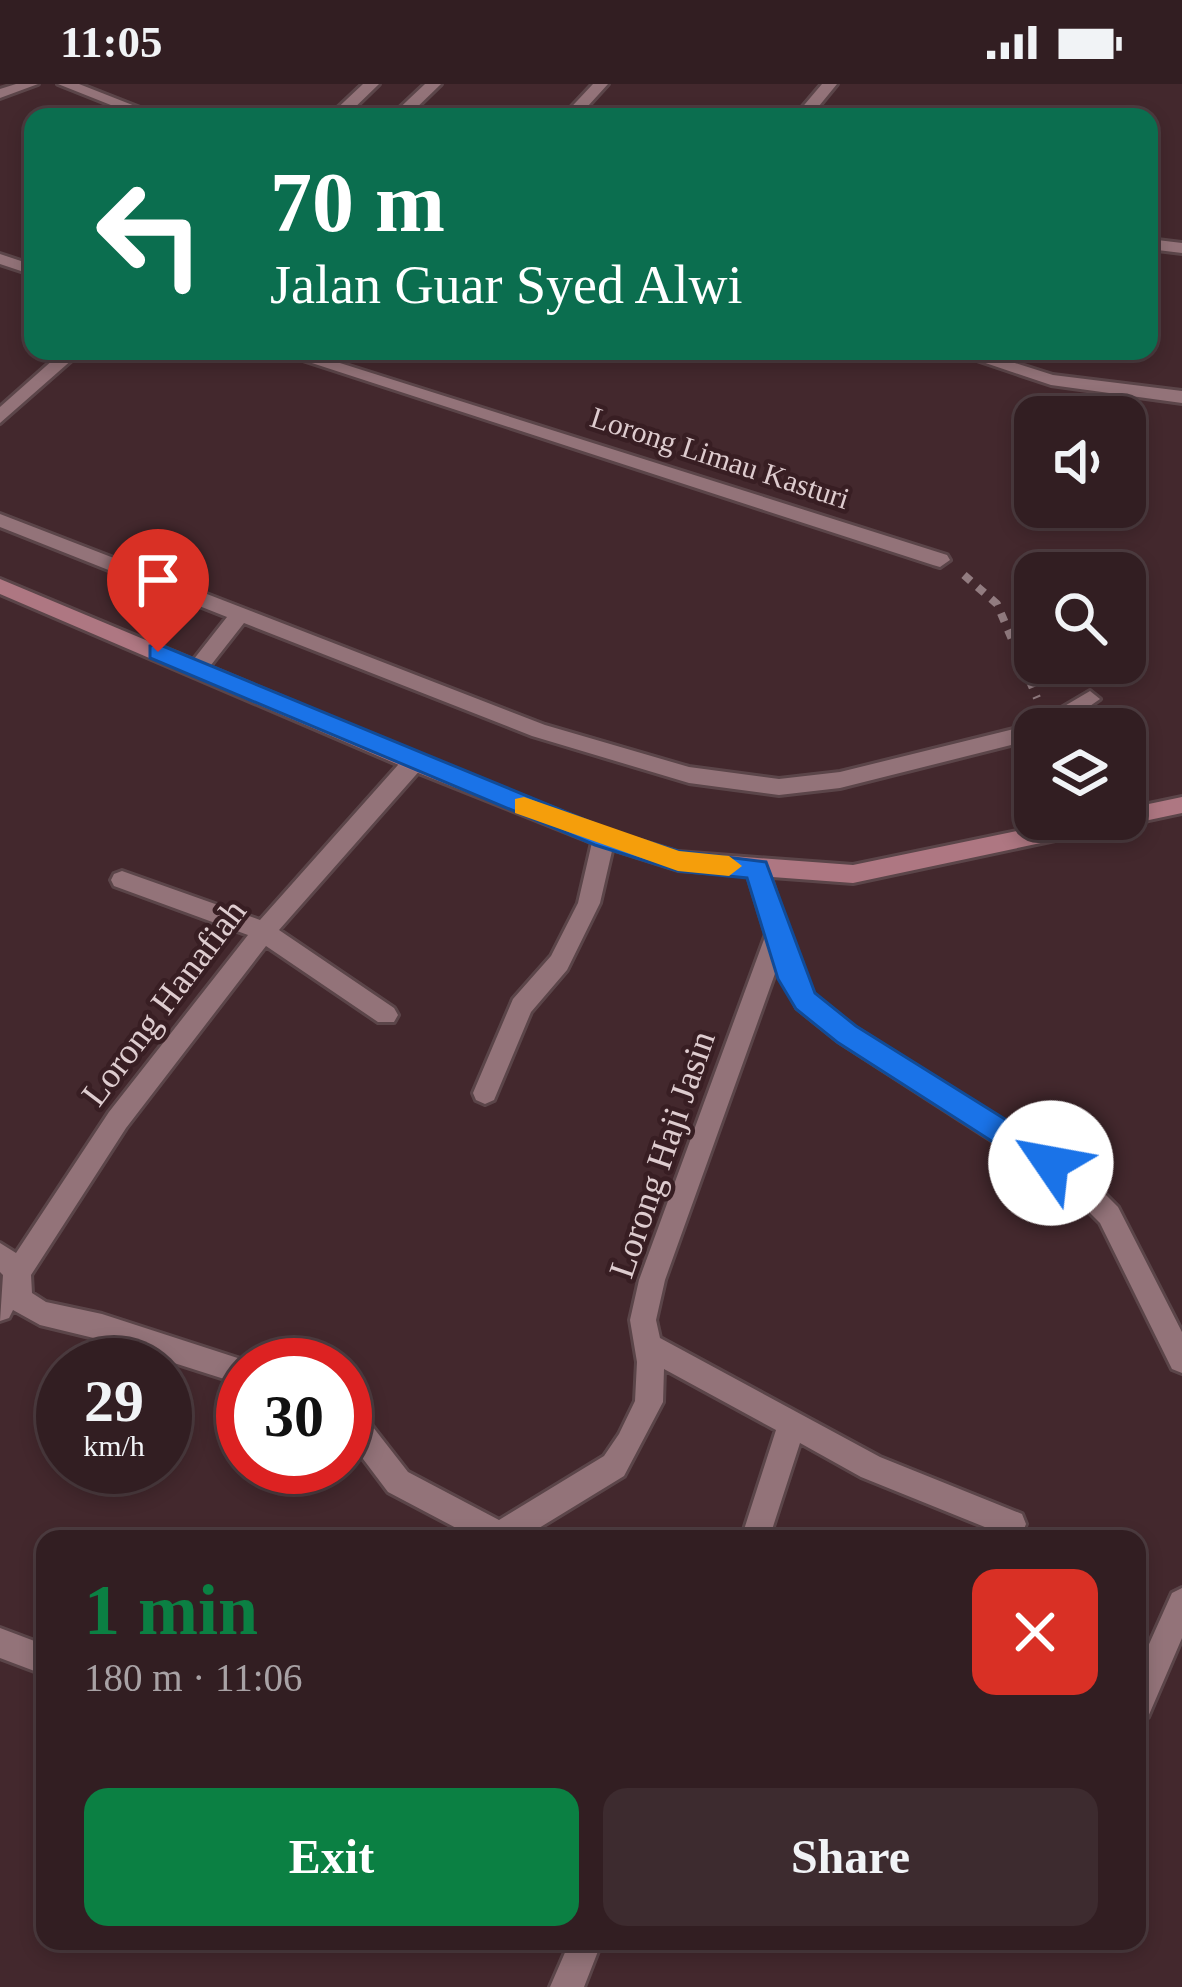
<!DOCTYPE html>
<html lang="en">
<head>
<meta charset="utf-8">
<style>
  body { margin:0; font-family:"Times New Roman",serif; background:#3d2b2f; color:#f1f3f6; height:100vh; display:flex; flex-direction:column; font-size:45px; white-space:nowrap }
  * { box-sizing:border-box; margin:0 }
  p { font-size:39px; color:#a8a2a5 }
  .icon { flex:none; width:66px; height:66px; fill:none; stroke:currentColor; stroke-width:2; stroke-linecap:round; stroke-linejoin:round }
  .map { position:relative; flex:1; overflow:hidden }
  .details { position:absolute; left:36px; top:1446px; width:1110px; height:420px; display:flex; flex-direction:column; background:#321e22; border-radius:24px; box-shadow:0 6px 18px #0003,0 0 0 3px #4d3c40 }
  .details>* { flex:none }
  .guide { position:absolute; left:24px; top:24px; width:1134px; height:252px; border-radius:24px; box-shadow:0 6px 18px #0003,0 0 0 3px #4d3c40; background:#0b6e4f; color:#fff; overflow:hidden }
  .tools { position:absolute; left:1014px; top:312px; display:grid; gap:24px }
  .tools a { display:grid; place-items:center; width:132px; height:132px; border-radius:24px; background:#321e22; box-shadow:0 6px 18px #0003,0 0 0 3px #4d3c40; font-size:60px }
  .speed { position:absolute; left:36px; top:1254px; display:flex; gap:24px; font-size:60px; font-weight:700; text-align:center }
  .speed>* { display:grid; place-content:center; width:156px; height:156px; border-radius:50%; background:#321e22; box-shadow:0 6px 18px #0003,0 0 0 3px #4d3c40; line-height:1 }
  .speed small { font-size:30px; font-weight:400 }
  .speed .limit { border:18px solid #d22; background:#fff; color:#111 }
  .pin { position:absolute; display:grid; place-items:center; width:102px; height:102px; color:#fff; margin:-123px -51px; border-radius:50% 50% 50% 0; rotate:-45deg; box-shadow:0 0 12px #0007 }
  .pin .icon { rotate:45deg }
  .me { position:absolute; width:132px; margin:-66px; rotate:303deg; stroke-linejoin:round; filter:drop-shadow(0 0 9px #0008) }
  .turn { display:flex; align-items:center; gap:42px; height:252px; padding:0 48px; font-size:54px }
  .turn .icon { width:156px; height:156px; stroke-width:2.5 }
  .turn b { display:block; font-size:84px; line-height:102px }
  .round { display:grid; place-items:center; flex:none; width:126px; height:126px; border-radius:24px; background:#3d2b2f }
  .overview { display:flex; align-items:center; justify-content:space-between; height:204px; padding:0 48px }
  h1 { font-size:72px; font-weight:800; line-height:90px; color:#0b8043 }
  .cta { display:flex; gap:24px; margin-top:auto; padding:24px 48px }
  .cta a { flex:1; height:138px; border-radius:24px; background:#0b8043; color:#fff; font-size:48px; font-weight:800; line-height:138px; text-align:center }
  .cta a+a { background:#3d2b2f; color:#f1f3f6 }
  .status { display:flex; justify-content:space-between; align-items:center; height:84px; padding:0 60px; background:#321e22; direction:ltr }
  .status svg { height:33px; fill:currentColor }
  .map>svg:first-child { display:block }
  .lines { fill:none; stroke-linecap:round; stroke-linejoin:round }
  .lane-casing { stroke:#5b4549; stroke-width:6 }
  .street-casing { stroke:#5b4549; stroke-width:6 }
  .secondary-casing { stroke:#5b4549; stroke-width:6 }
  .path { stroke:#927c80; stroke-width:8; stroke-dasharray:9 9; stroke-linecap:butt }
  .lane { fill:#937379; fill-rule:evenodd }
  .street { fill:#937379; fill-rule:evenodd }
  .secondary { fill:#ae7782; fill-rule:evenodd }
  .route { fill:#1a73e8; stroke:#114b97; stroke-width:3 }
  .slow { fill:#f59e0b }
  .labels { text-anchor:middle; stroke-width:9; stroke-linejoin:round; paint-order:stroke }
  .far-street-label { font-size:30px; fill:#decccf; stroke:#381e23 }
  .street-label { font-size:36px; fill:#decccf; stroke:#381e23 }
</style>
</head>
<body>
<div class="status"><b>11:05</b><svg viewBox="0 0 49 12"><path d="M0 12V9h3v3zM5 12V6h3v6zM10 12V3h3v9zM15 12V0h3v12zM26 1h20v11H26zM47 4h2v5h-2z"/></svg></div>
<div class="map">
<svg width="1182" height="1903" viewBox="0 0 1182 1903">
  <rect width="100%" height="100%" fill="#43282d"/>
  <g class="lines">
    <defs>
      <path id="lane" d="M425 0H441L407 33H390Z"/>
      <path id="street" d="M16 0H38L0 14V5Z
        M58 0H79L163 33H141Z
        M363 0H379L345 33H328Z
        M593 0H608L578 33H562Z
        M822 0H837L810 33H794Z
        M1149 155 1182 159V169L1149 165Z
        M0 170 33 181V191L0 180Z
        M63 267H82L0 339V323Z
        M275 267H302L947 471 950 476 940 483 933 481Z
        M950 267H977L1053 291 1182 307V319L1051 301Z
        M0 430 545 641 689 683 779 695 840 688 1034 640 1090 607 1100 615 1057 645H1035V655L840 704 779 711 689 699 532 652 244 539 204 590H190V580L227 533 0 443Z
        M414 670 425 678 422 684 279 846 394 924 398 931 394 938H378L266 862 126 1044 31 1191 32 1209 46 1218 102 1230 253 1279 243 1281V1301L102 1256 40 1241 13 1226 9 1234 0 1237 3 1191 0 1188V1159L16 1169 109 1028 248 851 114 802 111 796 114 790 122 787 260 836 406 672Z
        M604 745 615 754 600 819 567 886 531 928 494 1016 485 1020 476 1016 473 1009 513 915 551 872 578 819 593 754Z
        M757 776 768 785 803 893 813 910 854 943 1082 1087 1118 1123 1182 1248V1289L1172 1285 1100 1139 1064 1103 838 957 797 924 777 884 665 1196 656 1236 660 1254 880 1373 1022 1430 1026 1440 1022 1450 1012 1454 861 1393 800 1359 769 1455H741L776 1346 664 1285 663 1318 624 1392 521 1455H477L388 1408 345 1351V1316L355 1320 408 1388 499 1436 604 1372 619 1350 635 1317 637 1278 630 1236 639 1196 766 850 746 785Z
        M1182 1504V1554L1148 1633 1137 1637V1587L1172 1509Z
        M0 1544 45 1561V1591L0 1574Z
        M570 1857H602L584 1903H550Z"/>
      <path id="secondary" d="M0 495 422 672 611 748 678 768 853 781 1075 735H1125V725L1182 713V729L853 799 678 786 596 760 406 684 0 510Z"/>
    </defs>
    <!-- lane casing -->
    <use href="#lane" class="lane-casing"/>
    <!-- street casing -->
    <use href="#street" class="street-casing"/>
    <!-- secondary casing -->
    <use href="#secondary" class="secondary-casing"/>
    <!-- path -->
    <path class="path" d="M964 491 997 520 1037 614"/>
    <!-- lane -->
    <use href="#lane" class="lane"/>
    <!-- street -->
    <use href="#street" class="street"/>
    <!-- secondary -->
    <use href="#secondary" class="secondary"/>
  </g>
  <!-- route -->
  <path class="route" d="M158 560 612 747 678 767 766 778 815 909 856 942 1061 1070 1065 1079 1061 1088H1040L837 958 796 925 778 895 747 794 678 787 595 761 150 574V562Z"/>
  <!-- slow -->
  <path class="slow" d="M524 713 679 767 729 772 742 782 729 792 678 787 515 729V715Z"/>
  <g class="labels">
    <!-- far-street labels -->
    <g class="far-street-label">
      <text transform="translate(720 374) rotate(18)" y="10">Lorong Limau Kasturi</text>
    </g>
    <!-- street labels -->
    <g class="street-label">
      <text transform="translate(163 918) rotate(-53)" y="13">Lorong Hanafiah</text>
      <text transform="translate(661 1070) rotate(-71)" y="13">Lorong Haji Jasin</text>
    </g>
  </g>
</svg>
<div class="tools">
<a><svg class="icon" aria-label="sound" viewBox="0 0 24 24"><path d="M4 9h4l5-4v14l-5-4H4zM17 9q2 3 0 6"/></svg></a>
<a><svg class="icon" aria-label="search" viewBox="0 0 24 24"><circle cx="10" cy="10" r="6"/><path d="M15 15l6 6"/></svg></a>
<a><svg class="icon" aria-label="layers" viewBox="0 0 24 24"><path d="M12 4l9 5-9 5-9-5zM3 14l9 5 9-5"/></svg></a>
</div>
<div class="speed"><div>29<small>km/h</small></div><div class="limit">30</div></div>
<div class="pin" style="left:158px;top:568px;background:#d93025"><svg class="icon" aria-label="arrive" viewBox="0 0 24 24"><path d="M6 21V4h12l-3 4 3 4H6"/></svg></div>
<svg class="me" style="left:1051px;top:1079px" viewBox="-20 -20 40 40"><circle r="19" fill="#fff"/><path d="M0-13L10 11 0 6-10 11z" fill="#1a73e8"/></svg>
<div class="guide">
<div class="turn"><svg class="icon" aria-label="left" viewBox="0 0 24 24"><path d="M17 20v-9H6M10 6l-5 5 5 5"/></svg><div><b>70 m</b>Jalan Guar Syed Alwi</div></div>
</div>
<section class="details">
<div class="overview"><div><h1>1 min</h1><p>180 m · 11:06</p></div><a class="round" style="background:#d93025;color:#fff"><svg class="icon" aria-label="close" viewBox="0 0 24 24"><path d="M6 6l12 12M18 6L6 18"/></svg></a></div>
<div class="cta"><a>Exit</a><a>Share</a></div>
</section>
</div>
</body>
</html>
